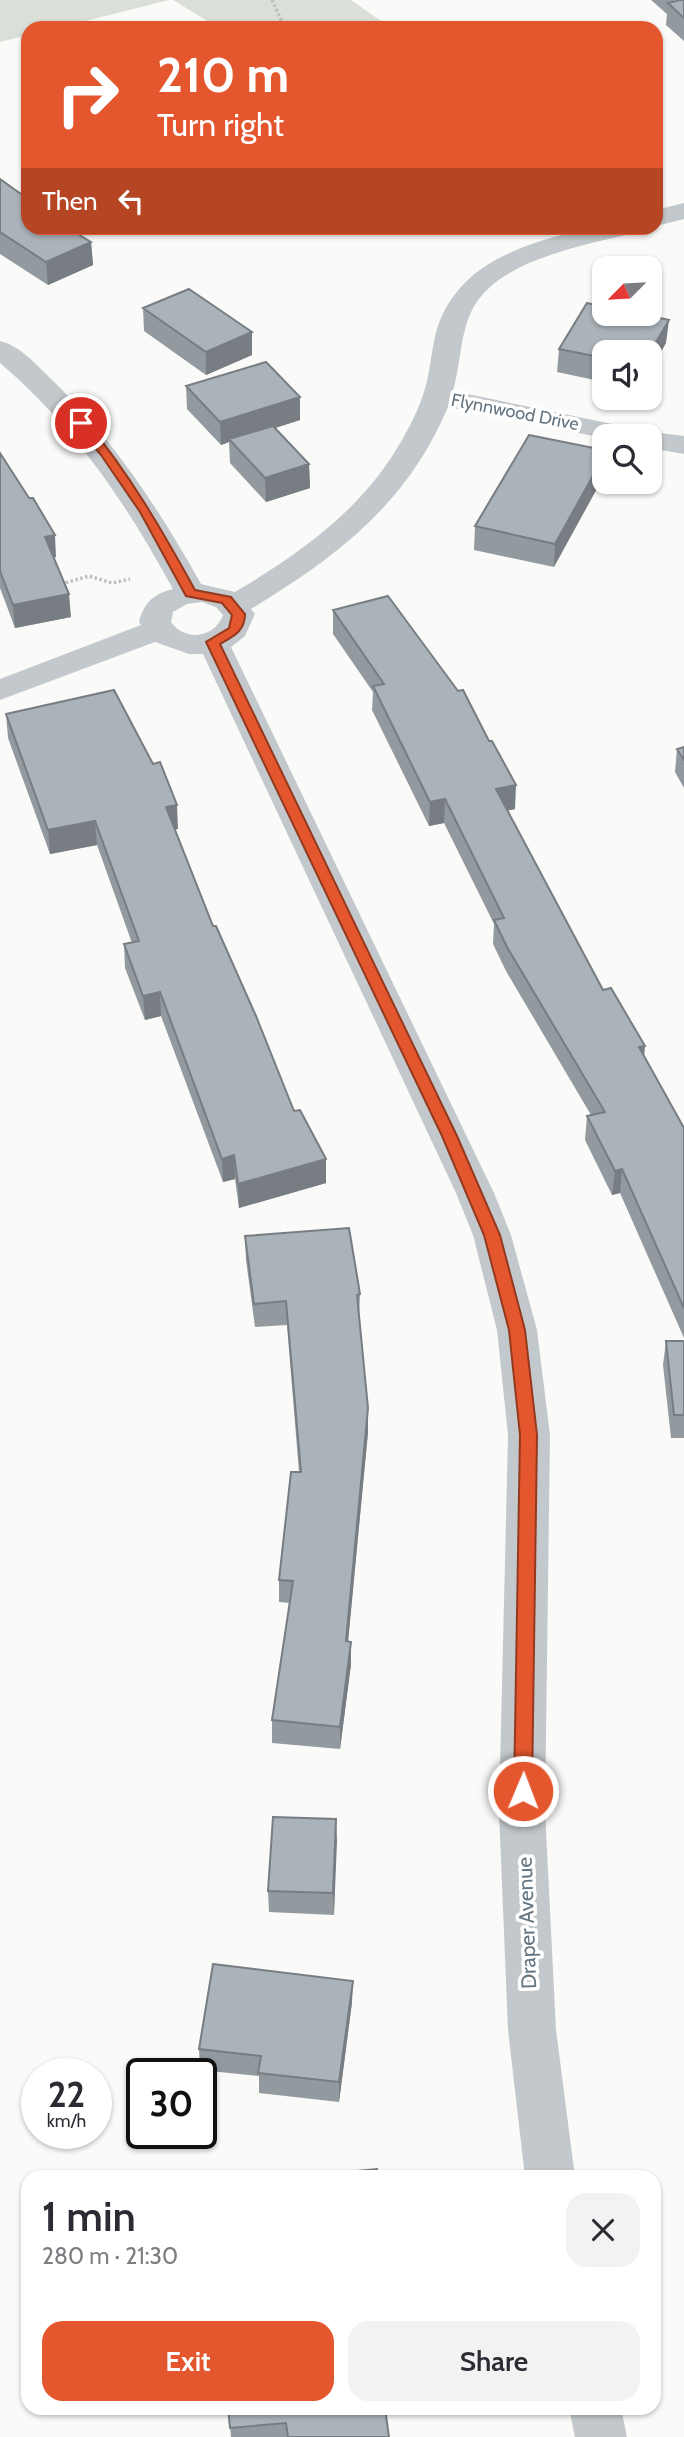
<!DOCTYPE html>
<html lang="en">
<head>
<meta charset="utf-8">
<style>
  body { margin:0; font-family:Cabin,sans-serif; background:#f2f2f3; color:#2b2b33; height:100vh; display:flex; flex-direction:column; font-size:26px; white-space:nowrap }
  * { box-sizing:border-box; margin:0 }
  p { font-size:23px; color:#7c7c81 }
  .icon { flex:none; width:38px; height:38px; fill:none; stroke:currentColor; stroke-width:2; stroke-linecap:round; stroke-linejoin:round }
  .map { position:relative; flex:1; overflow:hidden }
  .details { position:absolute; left:21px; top:2170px; width:640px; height:245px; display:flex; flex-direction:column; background:#fff; border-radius:21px; box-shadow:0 2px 5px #0004 }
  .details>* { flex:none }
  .guide { position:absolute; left:21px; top:21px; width:642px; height:214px; border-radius:21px; box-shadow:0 2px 5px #0004; background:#e4572e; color:#fff; overflow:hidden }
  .needle { width:46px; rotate:246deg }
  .fabs { position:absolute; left:592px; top:256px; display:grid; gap:14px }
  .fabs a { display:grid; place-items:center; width:70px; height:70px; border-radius:14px; background:#fff; box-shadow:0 2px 5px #0004; font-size:35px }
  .speed { position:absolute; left:21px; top:2058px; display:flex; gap:14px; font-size:35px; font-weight:700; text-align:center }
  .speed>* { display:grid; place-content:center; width:91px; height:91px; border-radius:50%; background:#fff; box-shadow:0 2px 5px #0004; line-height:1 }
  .speed small { font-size:18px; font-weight:400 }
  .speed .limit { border:4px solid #111; border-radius:10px; background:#fff; color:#111 }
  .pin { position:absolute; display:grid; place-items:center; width:60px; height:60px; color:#fff; margin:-30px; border:4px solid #fff; border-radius:50%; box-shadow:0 2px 7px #0007 }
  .me { position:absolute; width:77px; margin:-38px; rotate:1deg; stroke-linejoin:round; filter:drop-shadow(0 0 5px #0008) }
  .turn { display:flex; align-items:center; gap:24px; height:147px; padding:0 21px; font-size:32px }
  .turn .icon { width:91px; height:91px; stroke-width:2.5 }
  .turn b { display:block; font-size:49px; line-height:60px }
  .then { display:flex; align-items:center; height:66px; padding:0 21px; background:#0003; gap:14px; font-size:26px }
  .round { display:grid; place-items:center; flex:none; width:74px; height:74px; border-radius:21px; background:#f2f2f3 }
  .headline { display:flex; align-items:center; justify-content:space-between; height:119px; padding:0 21px }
  h1 { font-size:42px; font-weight:600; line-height:52px }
  .button { display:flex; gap:14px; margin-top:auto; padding:14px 21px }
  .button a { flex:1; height:80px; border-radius:21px; background:#e4572e; color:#fff; font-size:28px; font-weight:600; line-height:80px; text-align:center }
  .button a+a { background:#f2f2f3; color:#2b2b33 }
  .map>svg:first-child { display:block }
  .green { fill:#dadfd7 }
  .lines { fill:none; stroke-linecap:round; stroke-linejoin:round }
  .path { stroke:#bbbfc2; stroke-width:3.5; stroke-dasharray:2.5 2.5; stroke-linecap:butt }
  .street { fill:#c3c8cc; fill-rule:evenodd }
  .wall { fill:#929a9f }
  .shaded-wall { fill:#777d82 }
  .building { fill:#aab3b9; stroke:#777d82; stroke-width:2 }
  .route { fill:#e4572e; stroke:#94391e; stroke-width:2 }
  .labels { text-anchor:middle; stroke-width:7; stroke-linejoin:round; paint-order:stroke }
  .far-street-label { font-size:18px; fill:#657683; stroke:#fff }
  .street-label { font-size:21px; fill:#657683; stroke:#fff }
</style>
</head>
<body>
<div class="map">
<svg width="684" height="2437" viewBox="0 0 684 2437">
  <rect width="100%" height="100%" fill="#fafaf8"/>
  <!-- green -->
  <path class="green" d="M0 0H169L58 28H28V35L0 42Z
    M173 0H351L391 28H219Z"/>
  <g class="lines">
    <!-- path -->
    <path class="path" d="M272 0 282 22 291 28
      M61 584 89 576 112 583 130 579"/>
    <!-- street -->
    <path class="street" d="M684 203V219L656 226V210Z
      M589 228H633L629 234C582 246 499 260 473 308 460 333 461 363 453 391L646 431 684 436V454L649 448V436H604V438L448 407C407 504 338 556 251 609L255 614 245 636 231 647 494 1193 511 1235 537 1330 550 1435 545 1811 556 2030 575 2177H525L508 2030 499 1811 508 1435 497 1330 473 1235 456 1193 203 654H189L155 642 0 700V679L141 625 139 622C144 603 153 594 173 589 126 503 75 427 0 363V341C18 345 34 362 47 375 111 436 158 507 201 584L235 592C302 552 363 509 402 440 413 421 422 402 427 381 431 364 432 346 437 329 459 261 527 243 589 228ZM202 602 216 607 223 615C215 638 185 642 171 622L173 612 187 604Z
      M569 2408H621L627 2437H575Z"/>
  </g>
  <!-- wall -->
  <path class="wall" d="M651 0H684V41L666 25 667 14Z
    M0 179 28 228 91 242 93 265 48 285 0 254Z
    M143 308 252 355 206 375 144 331Z
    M666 343 649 352H604V382L557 372 559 349Z
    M186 386 300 397V420L275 428 309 464 310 488 266 502 230 463 229 442 221 445 187 409Z
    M604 450 554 567 474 550 475 526Z
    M0 453 56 557 54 558 71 617 15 628 0 588Z
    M333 610 515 809 507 810 603 990 644 1057 684 1128V1338L620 1193 612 1195 585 1140 587 1116 591 1115 506 971 493 944 494 924 444 823 429 826 372 710 373 692 333 634Z
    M6 714 178 829H175L213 926 294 1111 326 1159V1183L239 1208 235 1179 223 1182 161 1016 145 1020 125 968 124 944 132 943 97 845 50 854 8 738Z
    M684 747V788L675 772 677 749Z
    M245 1236 360 1294 359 1318 368 1432 348 1641 351 1642V1664L340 1749 272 1743V1720L290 1603 279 1602V1580L299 1472 287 1325 255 1327 246 1260Z
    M666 1341H684V1438H671L663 1365Z
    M336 1819 334 1915 269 1912 268 1891Z
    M352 2002 339 2102 259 2093V2076L200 2070 199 2049Z
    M228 2408 389 2437H231Z"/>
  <!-- shaded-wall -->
  <path class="shaded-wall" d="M91 242 93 265 48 285 46 262Z
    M669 320 666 343 649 374V354Z
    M252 332V355L206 375V352Z
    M300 397V420L231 442 229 439V442L221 445 220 422Z
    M604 456V476L554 567 555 544Z
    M309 464 310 488 266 502 265 478Z
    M55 535 56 557 47 559 45 537Z
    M69 594 71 617 15 628 13 605Z
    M516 785 515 809 495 813 496 789Z
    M445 799 444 823 429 826 430 802Z
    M177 805 178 829 167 831 166 807Z
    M95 821 97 845 50 854 48 830Z
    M160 992 161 1016 145 1020 143 996Z
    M645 1046 643 1070 639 1047Z
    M234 1155 235 1179 223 1182 222 1159Z
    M326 1159V1183L239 1208 238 1184Z
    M622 1169 620 1193 612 1195 615 1171Z
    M368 1408V1432L346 1663V1641Z
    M351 1642V1664L340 1749V1727Z
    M336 1819 337 1841 334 1915 333 1893Z
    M353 1981 352 2002 339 2102V2082Z"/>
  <!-- building -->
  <path class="building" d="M677 0H684V18L668 3 677 1Z
    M0 179 28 199V228H68L91 242 46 262 0 232Z
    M189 289 252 332 206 352 143 308Z
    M587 303 604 307V313H637L669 320 649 354V352H604V358L559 349Z
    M266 362 300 397 220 422 186 386Z
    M273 426 309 464 265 478 229 439Z
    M529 435 604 450V456L555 544 475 526Z
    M0 453 29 498H33L55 535 45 537 69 594 13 605 0 571Z
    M388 596 458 691 463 690 489 741H492L516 785 496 789 603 990 611 988 645 1046 639 1047 684 1128V1308L622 1169 615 1171 587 1116 605 1112 507 947 494 920 504 918 445 799 430 802 373 686 384 684 333 610Z
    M114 690 153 764 160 762 177 805 166 807 213 926H216L256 1016 294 1111 300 1110 326 1159 238 1184 234 1155 222 1159 160 992 143 996 124 944 139 941 95 821 48 830 6 714Z
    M684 747V760L677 749Z
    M349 1228 360 1294 357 1295 368 1408 346 1641 351 1642 340 1727 272 1720 293 1581 279 1580 291 1472H301L286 1301 254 1304 245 1236Z
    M666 1341H684V1415H674Z
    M273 1817 336 1819 333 1893 268 1891Z
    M213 1964 353 1981 339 2082 258 2073 261 2056 199 2049Z
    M377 2169 378 2177H293Z
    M228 2408H385L389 2437H288L286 2423 230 2428Z"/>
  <!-- route -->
  <path class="route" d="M81 419 85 420C129 473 162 530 195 590L231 597 245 614C245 631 234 636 220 644L457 1136 500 1235 525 1330 537 1435 532 1791 530 1797 523 1799 516 1797 514 1791 520 1435 509 1330 484 1235 442 1136 206 642 229 628 232 615 222 603 186 596 140 512 101 455 75 423Z"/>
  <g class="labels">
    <!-- far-street labels -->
    <g class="far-street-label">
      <text transform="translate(515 412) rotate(11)" y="6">Flynnwood Drive</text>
    </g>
    <!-- street labels -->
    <g class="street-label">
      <text transform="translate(527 1923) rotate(-92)" y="7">Draper Avenue</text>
    </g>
  </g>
</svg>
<div class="fabs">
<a><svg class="needle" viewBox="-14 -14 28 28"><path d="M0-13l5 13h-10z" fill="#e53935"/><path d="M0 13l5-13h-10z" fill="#7c7c81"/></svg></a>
<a><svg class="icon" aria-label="sound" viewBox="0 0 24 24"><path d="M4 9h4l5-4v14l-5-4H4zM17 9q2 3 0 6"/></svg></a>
<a><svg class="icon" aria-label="search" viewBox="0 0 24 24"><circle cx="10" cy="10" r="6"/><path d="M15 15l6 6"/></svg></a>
</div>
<div class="speed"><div>22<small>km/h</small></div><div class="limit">30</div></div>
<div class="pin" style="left:81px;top:423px;background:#d93025"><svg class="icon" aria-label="arrive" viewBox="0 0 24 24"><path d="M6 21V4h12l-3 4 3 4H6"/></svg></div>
<svg class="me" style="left:523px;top:1791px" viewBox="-20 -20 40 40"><circle r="17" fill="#e4572e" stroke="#fff" stroke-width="3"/><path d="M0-11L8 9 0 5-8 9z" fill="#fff"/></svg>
<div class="guide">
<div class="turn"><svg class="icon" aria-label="right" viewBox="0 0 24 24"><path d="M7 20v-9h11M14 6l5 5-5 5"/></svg><div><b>210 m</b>Turn right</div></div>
<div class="then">Then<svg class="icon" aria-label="left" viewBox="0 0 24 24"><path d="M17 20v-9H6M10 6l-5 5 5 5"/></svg></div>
</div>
<section class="details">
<div class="headline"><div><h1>1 min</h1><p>280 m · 21:30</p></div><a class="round"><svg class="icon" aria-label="close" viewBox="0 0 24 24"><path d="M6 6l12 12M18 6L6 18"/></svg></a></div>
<div class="button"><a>Exit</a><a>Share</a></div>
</section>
</div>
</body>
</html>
